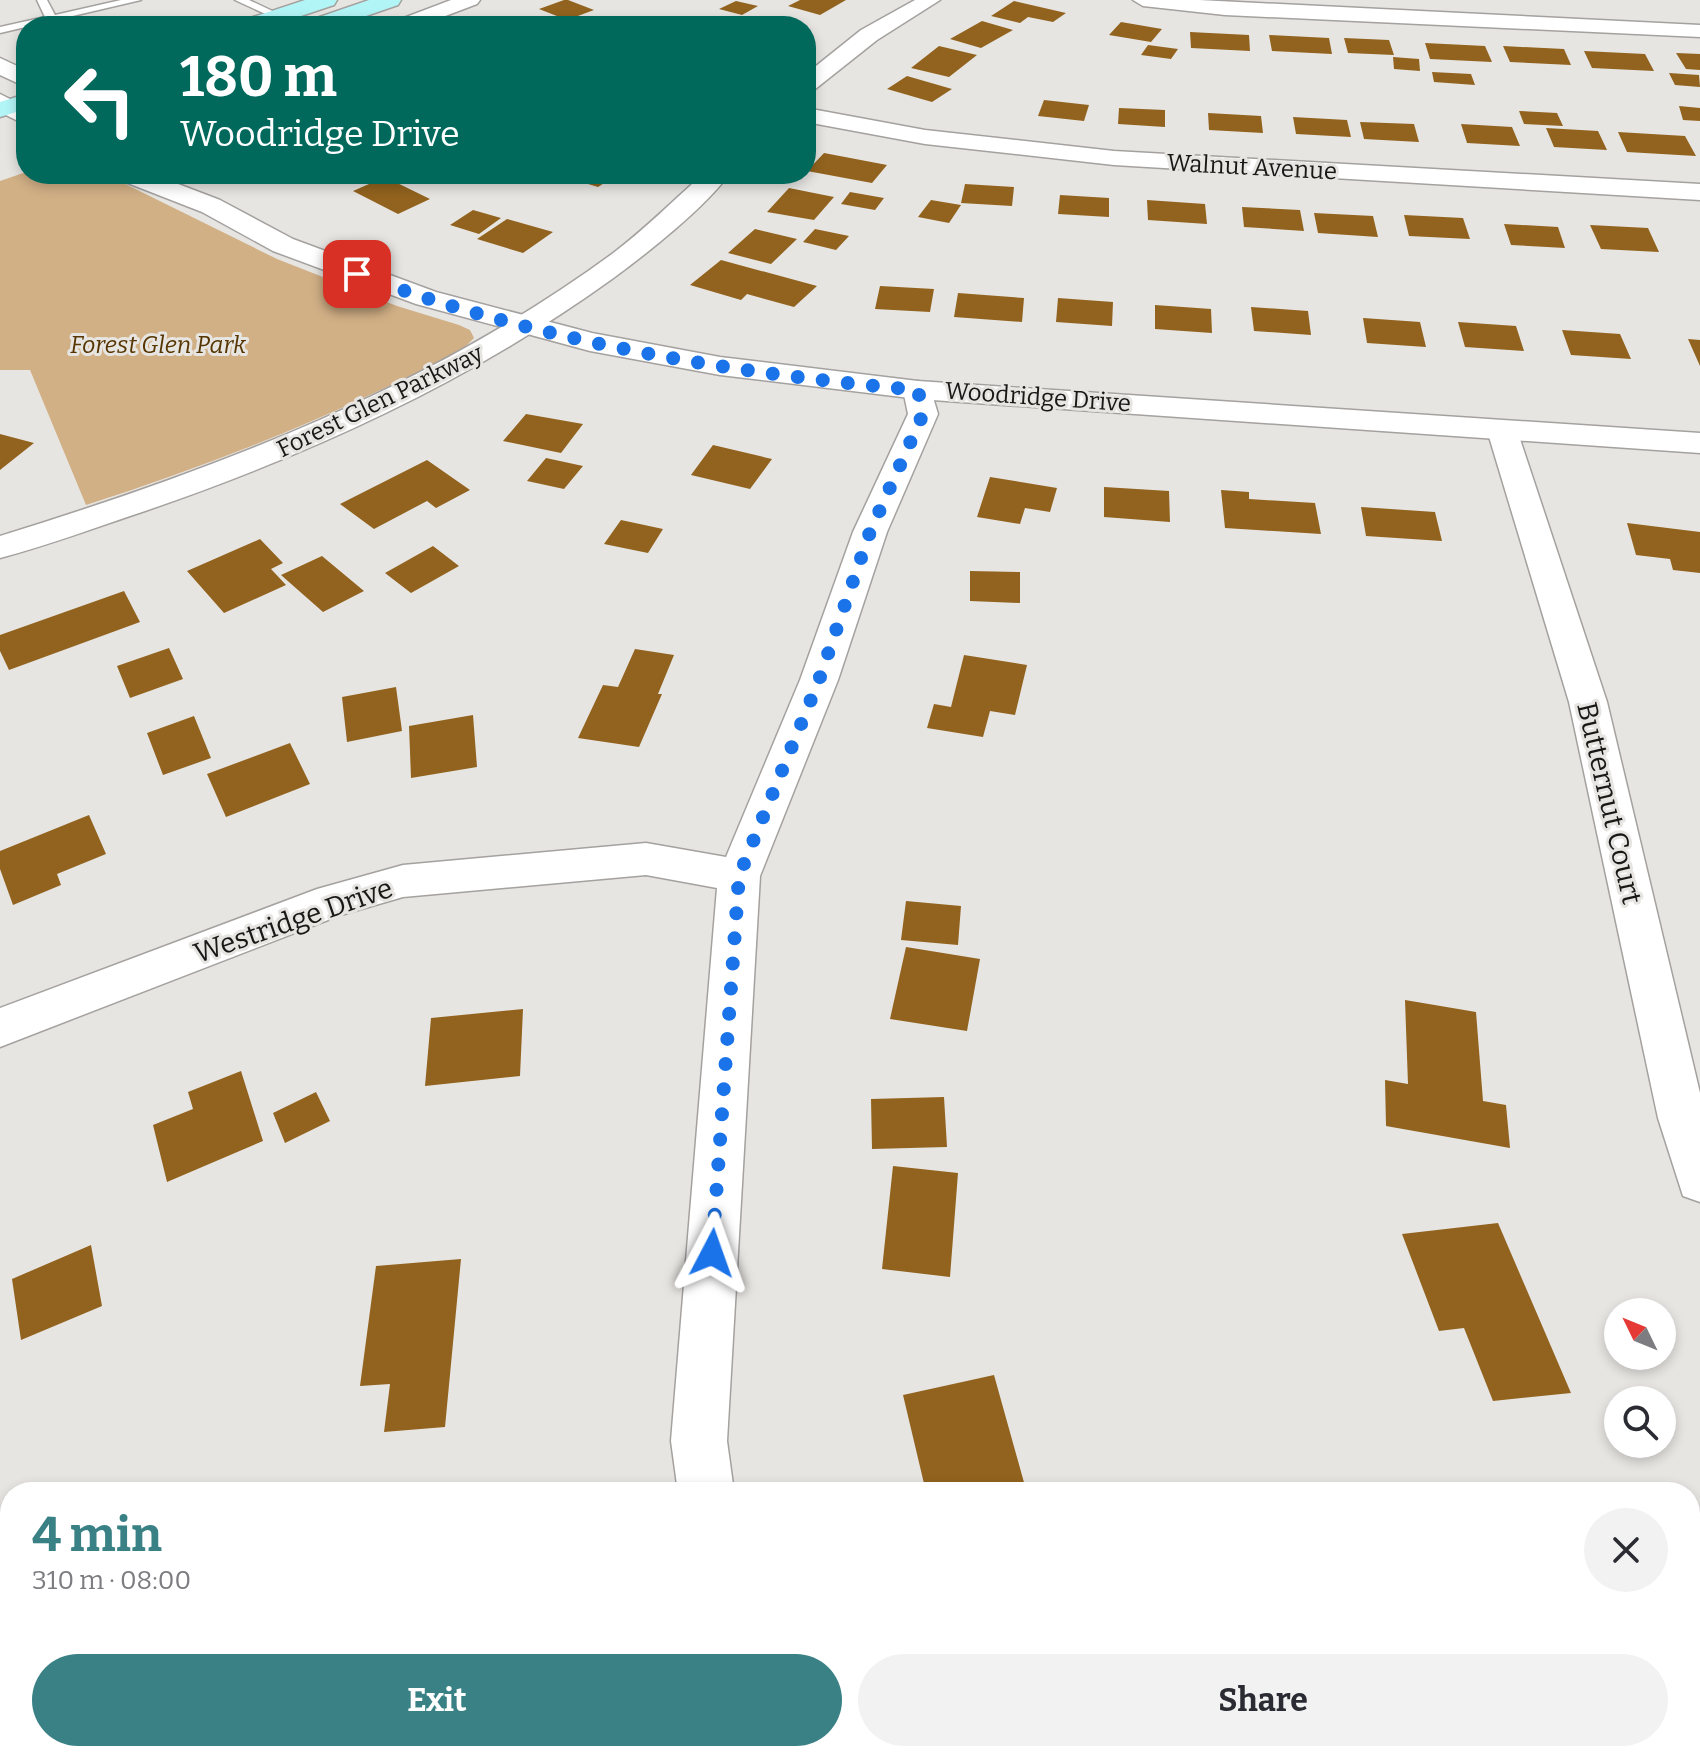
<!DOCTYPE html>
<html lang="en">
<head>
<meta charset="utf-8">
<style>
  body { margin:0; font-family:Bitter,serif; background:#f2f2f3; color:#2b2b33; height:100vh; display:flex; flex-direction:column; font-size:30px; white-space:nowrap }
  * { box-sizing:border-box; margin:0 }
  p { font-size:26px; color:#7c7c81 }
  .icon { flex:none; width:44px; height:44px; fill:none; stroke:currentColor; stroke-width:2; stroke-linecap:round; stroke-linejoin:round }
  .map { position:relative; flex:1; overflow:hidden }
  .panel { position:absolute; left:0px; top:1482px; width:1700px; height:280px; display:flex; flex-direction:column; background:#fff; border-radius:32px 32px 0 0; box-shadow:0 4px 12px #0003 }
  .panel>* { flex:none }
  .banner { position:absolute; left:16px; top:16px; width:800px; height:168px; border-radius:32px; box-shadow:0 4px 12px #0003; background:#00695c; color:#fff; overflow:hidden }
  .needle { width:52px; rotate:313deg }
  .buttons { position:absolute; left:1604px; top:1298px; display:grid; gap:16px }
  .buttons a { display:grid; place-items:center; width:72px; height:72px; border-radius:50%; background:#fff; box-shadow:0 4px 12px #0003; font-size:40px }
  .pin { position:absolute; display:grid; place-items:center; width:68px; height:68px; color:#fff; margin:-34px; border-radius:16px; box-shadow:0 4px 12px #0006 }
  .me { position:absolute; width:88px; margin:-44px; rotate:4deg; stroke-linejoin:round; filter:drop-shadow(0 0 6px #0008) }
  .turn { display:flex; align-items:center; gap:28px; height:168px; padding:0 32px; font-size:36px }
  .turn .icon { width:104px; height:104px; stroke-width:2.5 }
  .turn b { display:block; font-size:56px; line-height:68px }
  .round { display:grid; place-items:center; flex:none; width:84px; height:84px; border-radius:42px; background:#f2f2f3 }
  .headline { display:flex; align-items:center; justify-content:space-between; height:136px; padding:0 32px }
  h1 { font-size:48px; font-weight:700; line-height:60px; color:#398184 }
  .action { display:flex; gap:16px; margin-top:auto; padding:16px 32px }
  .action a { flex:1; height:92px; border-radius:48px; background:#398184; color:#fff; font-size:32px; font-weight:700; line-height:92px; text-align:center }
  .action a+a { background:#f2f2f3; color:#2b2b33 }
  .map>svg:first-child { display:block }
  .green { fill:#d2b086 }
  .building { fill:#92631e }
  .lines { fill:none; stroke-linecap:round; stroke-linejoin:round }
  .service-casing { stroke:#a4a19f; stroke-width:3 }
  .minor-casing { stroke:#a4a19f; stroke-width:3 }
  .tertiary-casing { stroke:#a4a19f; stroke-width:3 }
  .secondary-casing { stroke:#a4a19f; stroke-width:3 }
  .service { fill:#fff; fill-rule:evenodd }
  .minor { fill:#fff; fill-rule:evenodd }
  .tertiary { fill:#fff; fill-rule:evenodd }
  .secondary { fill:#b2f5f7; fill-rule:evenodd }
  .route { stroke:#1a73e8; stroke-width:14; stroke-dasharray:0 25.2 }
  .labels { text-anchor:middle; stroke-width:6; stroke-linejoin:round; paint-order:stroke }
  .far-street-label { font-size:24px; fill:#181817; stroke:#e7e5e2 }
  .far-park-label { font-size:24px; font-style:italic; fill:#563500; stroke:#e7e5e2 }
  .street-label { font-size:28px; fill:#181817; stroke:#e7e5e2 }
</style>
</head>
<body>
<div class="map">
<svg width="1700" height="1762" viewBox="0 0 1700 1762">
  <rect width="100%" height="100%" fill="#e7e5e2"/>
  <!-- green -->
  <path class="green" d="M26 172 105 174 277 259 397 306 459 325 470 330 474 338 464 348C343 413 216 463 86 505L30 370H0V181Z"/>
  <!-- building -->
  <path class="building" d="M564 0H568L594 10 567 20 539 9Z
    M800 0H846L820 15 788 6Z
    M736 1 758 6 742 15 719 9Z
    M1014 1 1066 13 1053 22 1028 17 1020 23 991 16Z
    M771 17 805 25V26H756Z
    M982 21 1013 30 981 48 950 39Z
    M1121 22 1162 29 1151 42 1109 35Z
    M1190 32 1249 35 1250 51 1191 48Z
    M1269 35 1329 38 1332 54 1272 51Z
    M1344 38 1389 40 1394 55 1348 53Z
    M1425 43 1485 46 1492 62 1430 59Z
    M1148 45 1178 49 1171 59 1141 55Z
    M939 46 977 55 949 77 911 68Z
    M1503 46 1564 49 1571 65 1510 62Z
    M1584 51 1645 54 1654 71 1592 68Z
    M1676 53 1700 54V70L1686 69Z
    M1393 57 1419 59 1420 71 1394 69Z
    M1432 72 1471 74 1475 85 1434 82Z
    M1669 73 1699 75 1700 87 1675 85Z
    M907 76 952 89 932 102 887 89Z
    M1044 100 1089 105 1084 121 1038 116Z
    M1679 106 1700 108V121L1683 120Z
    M1119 108 1165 110V127L1118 124Z
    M1519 111 1557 113 1563 126 1524 124Z
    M1208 113 1261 116 1263 133 1209 130Z
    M1293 117 1347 120 1351 137 1296 134Z
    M1360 122 1414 124 1419 142 1364 139Z
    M1461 124 1512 127 1520 146 1467 143Z
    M1546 128 1598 131 1607 150 1554 147Z
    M1618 132 1685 136 1696 156 1627 152Z
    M824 153 887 165 872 183 807 171Z
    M570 174H618L598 187 565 177Z
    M385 177 430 199 398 214 353 191Z
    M965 184 1014 187 1012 206 961 203Z
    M789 188 834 197 814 220 767 212Z
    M850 192 884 198 875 210 841 204Z
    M1060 195 1109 198V217L1058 214Z
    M931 200 961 205 949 223 918 217Z
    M1147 200 1205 204 1207 224 1148 220Z
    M1242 207 1300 210 1304 231 1244 227Z
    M473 210 501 218 479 234 450 225Z
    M1314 213 1373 216 1378 237 1318 233Z
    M1404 215 1463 218 1470 239 1409 236Z
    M507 219 553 232 523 253 477 239Z
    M1504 224 1558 227 1565 248 1511 245Z
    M1590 225 1648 228 1659 252 1601 249Z
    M755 229 797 239 771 264 728 253Z
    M815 229 849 236 836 250 803 242Z
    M721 260 817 286 794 307 747 294 741 300 690 285Z
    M880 286 934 289 930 312 875 309Z
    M958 293 1024 298 1022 322 954 317Z
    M1058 298 1113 302 1112 326 1056 322Z
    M1155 305 1211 309 1212 333 1155 329Z
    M1251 307 1308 311 1311 335 1254 331Z
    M1363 318 1420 322 1426 347 1367 343Z
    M1458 322 1516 326 1524 351 1465 347Z
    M1562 330 1620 334 1631 359 1571 355Z
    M1688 339 1700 340V366Z
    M526 414 583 424 561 453 503 441Z
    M0 434 34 443 0 470Z
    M713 445 772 459 750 489 691 475Z
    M546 458 583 466 564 489 527 481Z
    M427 460 470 490 436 508 427 501 374 529 340 504Z
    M990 477 1057 488 1050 512 1025 508 1020 524 977 517Z
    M1104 487 1169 491 1170 522 1104 517Z
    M1221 490 1249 492V499L1315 503 1321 534 1225 528Z
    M1361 507 1435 512 1442 541 1366 536Z
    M621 520 663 529 648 553 604 544Z
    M1627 523 1700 532V573L1673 570 1670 559 1636 555Z
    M260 539 283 563 271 569 286 585 224 613 187 571Z
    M433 546 459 566 411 593 385 573Z
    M322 556 364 591 323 612 281 575Z
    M970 571 1020 572V603L970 601Z
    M124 591 140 622 9 670 0 651V635Z
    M169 648 183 679 130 698 117 666Z
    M635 649 674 655 658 694H662L639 747 578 738 603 685 618 687Z
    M964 655 1027 665 1015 715 990 711 983 737 927 728 934 704 951 707Z
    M396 687 402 731 347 742 342 697Z
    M473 715 477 767 411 778 409 726Z
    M194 716 211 758 163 775 147 733Z
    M290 743 310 784 226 817 207 774Z
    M89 815 106 854 57 874 61 885 13 905 0 869V851Z
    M906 901 961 906 958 945 901 940Z
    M906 947 980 959 967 1031 890 1019Z
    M1405 1000 1476 1012 1483 1101 1506 1105 1510 1148 1386 1126 1385 1080 1408 1084Z
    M523 1009 520 1076 425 1086 431 1018Z
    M241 1071 263 1141 167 1182 153 1125 193 1109 188 1092Z
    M316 1092 330 1121 285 1143 273 1113Z
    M944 1097 947 1147 872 1149 871 1099Z
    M893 1166 958 1173 950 1277 882 1269Z
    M1498 1223 1571 1393 1493 1401 1464 1328 1439 1331 1402 1234Z
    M91 1245 102 1306 21 1340 12 1279Z
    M461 1259 445 1427 384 1432 390 1384 360 1386 376 1266Z
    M994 1375 1025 1486 1001 1492H926L903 1395Z
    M1690 1570 1700 1582V1624L1690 1631Z
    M10 1696V1752H24V1762H0V1700Z
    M1037 1752H1146L1152 1762H1042Z"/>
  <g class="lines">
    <defs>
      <path id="service" d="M37 0H47L55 15 121 0H141L0 33V27L45 17Z
        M235 0H249L283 16 274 18Z"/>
      <path id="minor" d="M451 0H480L477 4 419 26H389L393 22Z
        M915 0H940L877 40 814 90 806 92V74L861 30Z
        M1133 0H1199L1700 25V37L1225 15 1143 6Z
        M806 108 925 130 1114 151 1700 184V200L1114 165 925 144 806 122Z
        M703 174H729C706 207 645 255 612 279 469 382 311 454 145 511 97 527 49 545 0 558V536C217 469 428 389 612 254 644 230 673 201 703 174Z
        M918 381 929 384 938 414 887 532 838 680 760 876 727 1441 734 1492H678L671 1441 717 888 646 875 403 897 341 915 0 1047V1008L317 889 403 865 646 843 726 857 800 680 853 532 908 414 903 390 907 384Z
        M1502 421 1513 423 1517 430 1607 702 1700 1093V1202L1683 1196 1658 1118 1569 702 1487 430 1491 423Z
        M710 1752H774L775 1762H711Z"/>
      <path id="tertiary" d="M0 58 26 70V87L0 75Z
        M0 94 26 107V125L0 112Z
        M116 174H152L220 200 293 239 436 292 592 333 720 357 918 381 1700 433V453L918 399 720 375 590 351 416 304 273 251 202 212 120 180Z"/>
      <path id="secondary" d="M305 0H337L334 5 271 26H238L241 21Z
        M369 0H401L398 5 337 26H305L308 21Z
        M26 94V109L0 117V102Z"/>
    </defs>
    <!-- service casing -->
    <use href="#service" class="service-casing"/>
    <!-- minor casing -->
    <use href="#minor" class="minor-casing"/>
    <!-- tertiary casing -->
    <use href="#tertiary" class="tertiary-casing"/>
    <!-- secondary casing -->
    <use href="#secondary" class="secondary-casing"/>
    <!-- service -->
    <use href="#service" class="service"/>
    <!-- minor -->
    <use href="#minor" class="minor"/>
    <!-- tertiary -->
    <use href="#tertiary" class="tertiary"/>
    <!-- secondary -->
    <use href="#secondary" class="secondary"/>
  </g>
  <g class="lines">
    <!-- route -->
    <path class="route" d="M357 274C536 341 728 373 918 390L923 414 870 532 819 680 739 876 712 1253"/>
  </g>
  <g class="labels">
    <!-- far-street labels -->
    <g class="far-street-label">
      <text transform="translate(1252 167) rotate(3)" y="8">Walnut Avenue</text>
      <text transform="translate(1038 397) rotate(4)" y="8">Woodridge Drive</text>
      <text transform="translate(380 401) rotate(-26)" y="8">Forest Glen Parkway</text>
    </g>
    <!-- far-park labels -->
    <g class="far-park-label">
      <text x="158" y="353">Forest Glen Park</text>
    </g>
    <!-- street labels -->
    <g class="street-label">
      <text transform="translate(1610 803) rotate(77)" y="10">Butternut Court</text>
      <text transform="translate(293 920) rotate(-19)" y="10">Westridge Drive</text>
    </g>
  </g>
</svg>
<div class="buttons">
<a><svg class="needle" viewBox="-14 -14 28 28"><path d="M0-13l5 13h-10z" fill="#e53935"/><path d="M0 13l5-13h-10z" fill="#7c7c81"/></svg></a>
<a><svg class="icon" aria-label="search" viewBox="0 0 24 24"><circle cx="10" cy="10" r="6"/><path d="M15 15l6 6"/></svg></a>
</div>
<div class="pin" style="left:357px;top:274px;background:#d93025"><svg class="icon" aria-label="arrive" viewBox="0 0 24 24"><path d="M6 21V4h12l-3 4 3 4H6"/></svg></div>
<svg class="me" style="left:712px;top:1253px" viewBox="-20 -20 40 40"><path d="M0-17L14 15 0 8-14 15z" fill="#1a73e8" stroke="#fff" stroke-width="4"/></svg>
<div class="banner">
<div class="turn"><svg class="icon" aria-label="left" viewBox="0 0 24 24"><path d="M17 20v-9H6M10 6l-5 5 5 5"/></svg><div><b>180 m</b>Woodridge Drive</div></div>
</div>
<section class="panel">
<div class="headline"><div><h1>4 min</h1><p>310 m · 08:00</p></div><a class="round"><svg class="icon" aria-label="close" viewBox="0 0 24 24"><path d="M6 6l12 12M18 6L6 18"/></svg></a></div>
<div class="action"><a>Exit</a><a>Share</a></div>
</section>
</div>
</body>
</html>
